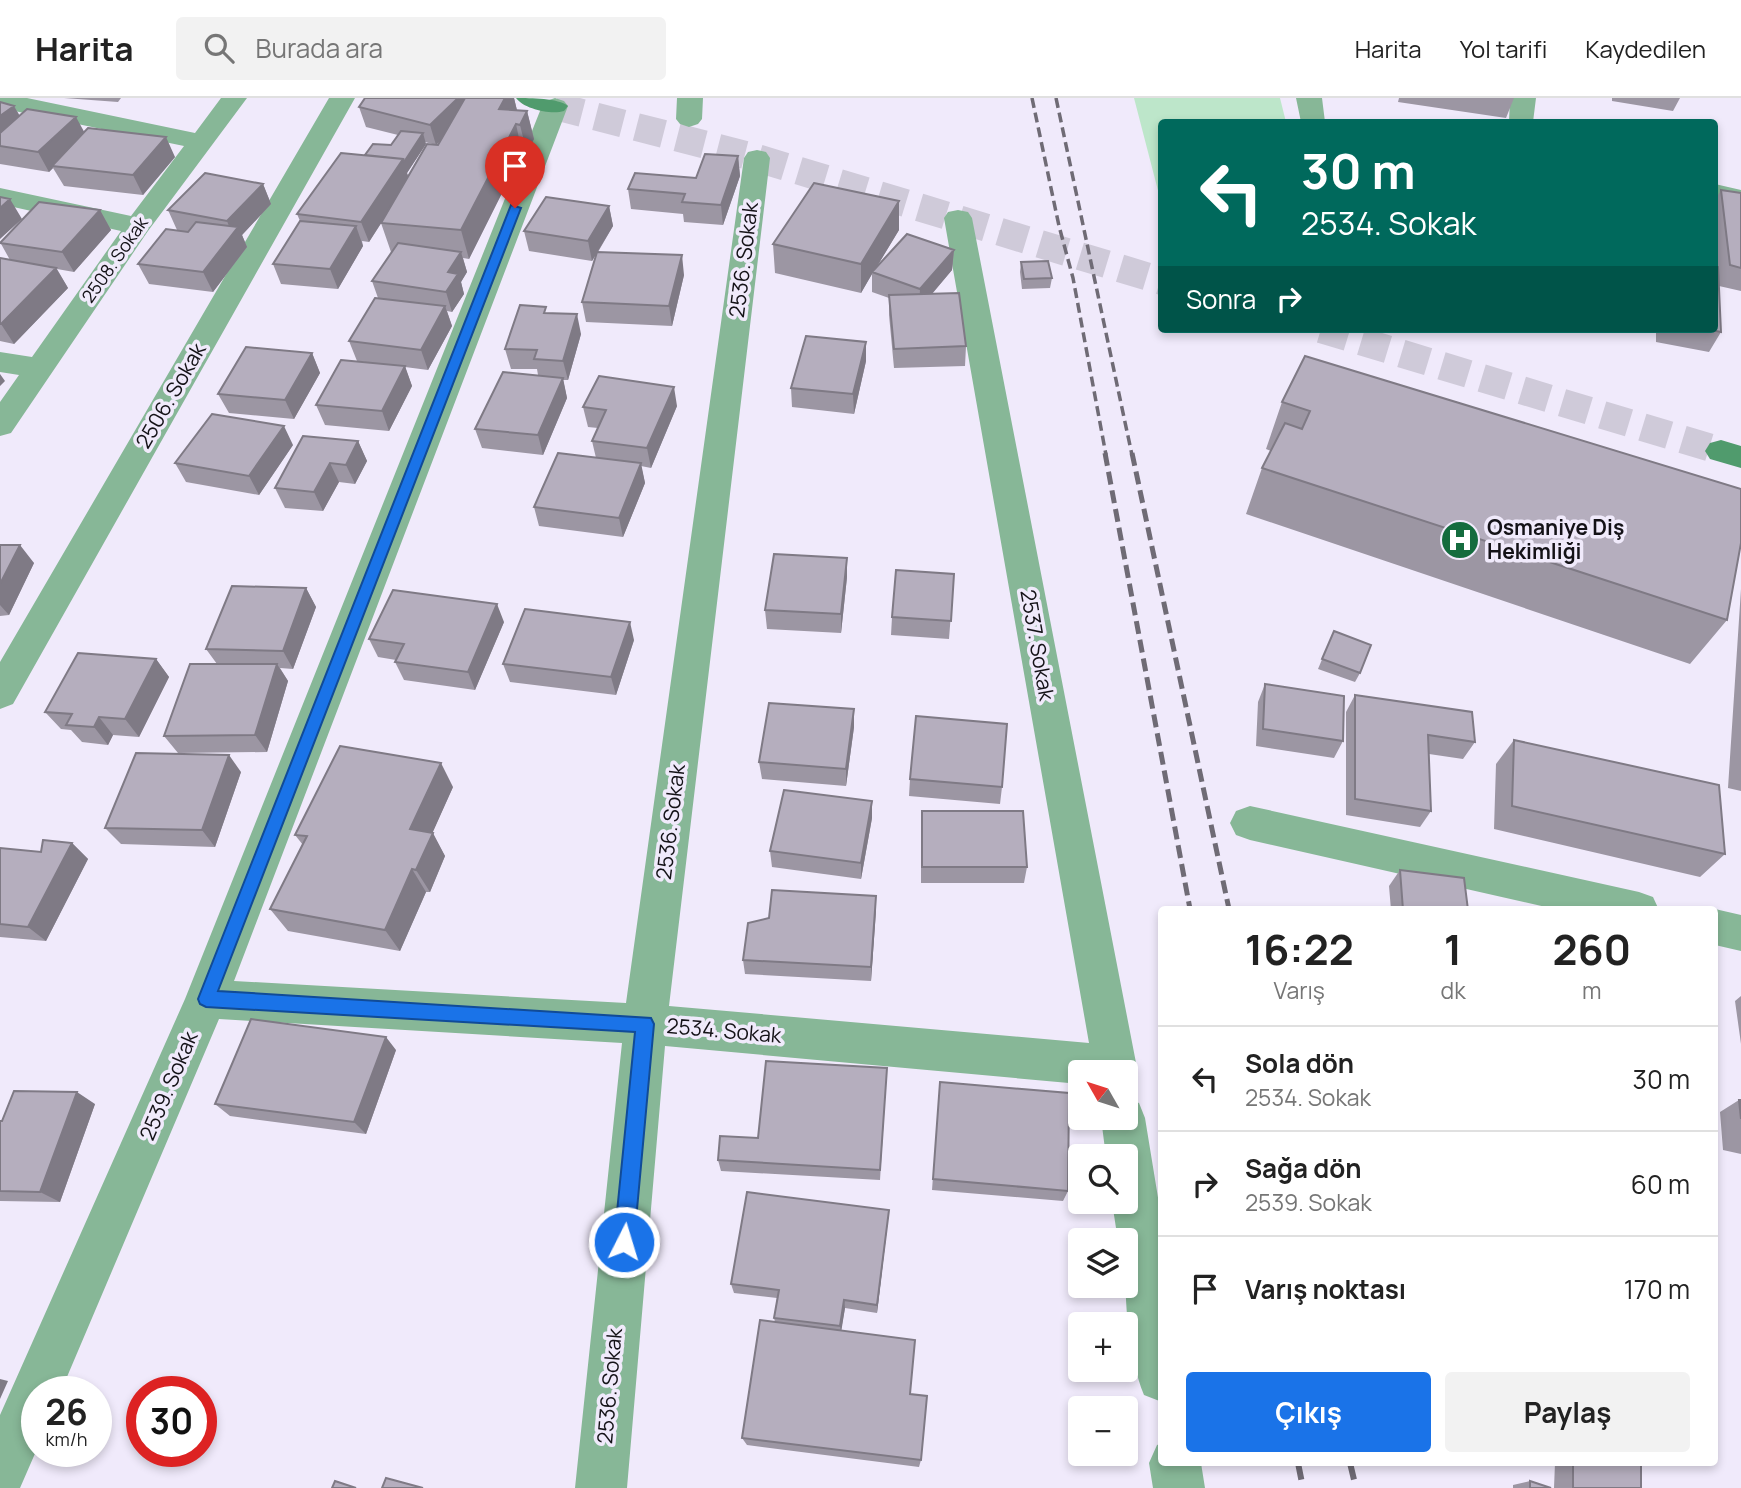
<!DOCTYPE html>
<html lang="tr">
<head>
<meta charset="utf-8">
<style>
  body { margin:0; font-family:Manrope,sans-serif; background:#f2f2f2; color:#222; height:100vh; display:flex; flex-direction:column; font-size:26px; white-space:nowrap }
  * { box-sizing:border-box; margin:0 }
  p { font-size:23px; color:#767676 }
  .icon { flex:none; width:38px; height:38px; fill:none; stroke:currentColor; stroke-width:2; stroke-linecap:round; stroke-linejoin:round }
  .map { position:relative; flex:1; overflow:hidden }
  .panel { position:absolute; left:1158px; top:808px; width:560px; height:560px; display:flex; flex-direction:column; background:#fff; border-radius:7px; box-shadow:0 4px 10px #0003 }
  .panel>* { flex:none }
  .guide { position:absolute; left:1158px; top:21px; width:560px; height:214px; border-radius:7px; box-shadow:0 4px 10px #0003; background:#00695c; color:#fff; overflow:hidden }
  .needle { width:46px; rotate:309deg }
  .controls { position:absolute; left:1068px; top:962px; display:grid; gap:14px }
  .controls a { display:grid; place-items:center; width:70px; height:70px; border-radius:7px; background:#fff; box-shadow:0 4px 10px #0003; font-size:35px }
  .speed { position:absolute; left:21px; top:1278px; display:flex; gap:14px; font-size:35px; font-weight:700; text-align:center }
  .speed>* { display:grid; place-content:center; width:91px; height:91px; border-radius:50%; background:#fff; box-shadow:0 4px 10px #0003; line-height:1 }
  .speed small { font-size:18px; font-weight:400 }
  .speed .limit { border:10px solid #d22; background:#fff; color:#111 }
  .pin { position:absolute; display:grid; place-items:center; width:60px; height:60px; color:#fff; margin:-72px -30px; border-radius:50% 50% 50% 0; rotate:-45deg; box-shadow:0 0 7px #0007 }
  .pin .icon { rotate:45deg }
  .me { position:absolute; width:77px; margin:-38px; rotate:5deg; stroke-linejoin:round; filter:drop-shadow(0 0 5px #0008) }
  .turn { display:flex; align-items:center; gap:24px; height:147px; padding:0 28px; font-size:32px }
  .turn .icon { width:91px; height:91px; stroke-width:2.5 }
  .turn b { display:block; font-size:49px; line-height:60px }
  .then { display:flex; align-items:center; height:66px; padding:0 28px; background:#0003; gap:14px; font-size:26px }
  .eta { display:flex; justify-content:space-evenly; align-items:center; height:119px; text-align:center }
  .eta b { font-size:42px; font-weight:700; line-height:49px }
  .primary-button { display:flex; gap:14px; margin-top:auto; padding:14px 28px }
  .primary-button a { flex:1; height:80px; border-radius:7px; background:#1a73e8; color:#fff; font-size:28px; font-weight:700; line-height:80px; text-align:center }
  .primary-button a+a { background:#f2f2f2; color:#222 }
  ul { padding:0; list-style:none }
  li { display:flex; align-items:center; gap:21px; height:105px; padding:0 28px; border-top:2px solid #e0e0e0 }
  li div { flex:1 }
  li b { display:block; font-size:26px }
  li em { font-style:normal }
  header { display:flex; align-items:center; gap:42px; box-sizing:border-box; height:98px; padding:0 35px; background:#fff; border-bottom:2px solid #e0e0e0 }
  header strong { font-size:33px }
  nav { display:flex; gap:38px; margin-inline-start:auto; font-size:24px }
  .search { width:490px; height:63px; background:#f2f2f2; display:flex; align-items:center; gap:18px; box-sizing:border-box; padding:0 24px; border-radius:7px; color:#767676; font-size:26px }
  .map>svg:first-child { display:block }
  .green { fill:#bde6ca }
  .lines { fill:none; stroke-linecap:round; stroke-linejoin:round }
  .secondary-tunnel { stroke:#cfcad9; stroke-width:28; stroke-dasharray:28 14; stroke-linecap:butt }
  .street { fill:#87b797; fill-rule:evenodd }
  .secondary { fill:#509b6d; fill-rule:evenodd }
  .rail-far2 { stroke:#6f6b75; stroke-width:3.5; stroke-dasharray:10 5; stroke-linecap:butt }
  .rail-far1 { stroke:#6f6b75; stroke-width:5; stroke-dasharray:13 6; stroke-linecap:butt }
  .rail { stroke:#6f6b75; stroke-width:6; stroke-dasharray:17 9; stroke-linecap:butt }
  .wall { fill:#9c96a3; fill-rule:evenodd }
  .shaded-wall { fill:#7f7a85 }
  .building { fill:#b5aebe; stroke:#7f7a85; stroke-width:2 }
  .route { fill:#1a73e8; stroke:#114b97; stroke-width:2 }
  .labels { text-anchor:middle; stroke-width:7; stroke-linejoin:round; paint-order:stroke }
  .far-street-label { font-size:18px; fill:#141217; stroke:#f0eafb }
  .street-label { font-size:21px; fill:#141217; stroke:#f0eafb }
  .poi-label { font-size:21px; font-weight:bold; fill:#141217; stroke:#f0eafb; text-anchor:start }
</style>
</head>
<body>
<header>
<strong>Harita</strong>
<div class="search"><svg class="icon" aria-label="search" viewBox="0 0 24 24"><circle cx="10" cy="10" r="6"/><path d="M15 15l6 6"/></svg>Burada ara</div>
<nav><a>Harita</a><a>Yol tarifi</a><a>Kaydedilen</a></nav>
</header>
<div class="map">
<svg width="1741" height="1390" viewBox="0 0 1741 1390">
  <rect width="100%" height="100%" fill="#f0eafb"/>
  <!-- green -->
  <path class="green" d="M1134 0H1280L1286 24H1162V108Z"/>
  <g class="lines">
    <!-- secondary-tunnel -->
    <path class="secondary-tunnel" d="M555 8 757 60 1162 183
      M1321 231 1721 353"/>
    <!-- street -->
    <path class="street" d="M0 0H27L195 35 221 0H247L148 133 11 335 0 338V304L19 277 0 274V254L32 259 121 133 0 106V90L131 118 184 48 0 10Z
      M329 0H355L13 606 0 611V564Z
      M555 0 564 3 568 8 234 883 626 905 744 60 748 54 757 52 766 54 770 60 669 908 1089 945 944 120 948 114 958 112 968 114 972 120 1138 975 1132 990 1125 992V975H1080V986L665 948 627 1390H575L622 945 219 921 61 1293H37V1351L20 1390H0V1317L185 901 542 8 546 3Z
      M677 0H703L702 21 698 26 689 29 680 26 676 21Z
      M1296 0H1322L1325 24H1301Z
      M1510 0H1536L1533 24H1509Z
      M1715 86 1741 92V108L1715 102Z
      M1250 708 1639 794 1653 799 1659 812H1559L1250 742 1236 737 1230 725 1236 713Z
      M1715 811 1741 817V853L1715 847V812H1711Z
      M1125 999 1139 1005 1145 1020 1162 1124V1304L1144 1297C1125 1249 1125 1193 1125 1143H1118L1112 1104H1125V1059H1106L1101 1020H1125Z
      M1162 1345V1365H1201L1205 1390H1153L1149 1365 1157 1347Z"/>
    <!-- secondary -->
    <path class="secondary" d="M516 0C531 0 558 0 568 8L564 13C551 17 524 11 516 0Z
      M1721 342 1741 348V370L1710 361 1705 353 1710 345Z"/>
    <!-- rail-far2 -->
    <path class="rail-far2" d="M1032 0 1059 128 1073 180 1106 357
      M1056 0 1132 357"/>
    <!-- rail-far1 -->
    <path class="rail-far1" d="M1105 355 1190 811
      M1132 355 1229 811"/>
    <!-- rail -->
    <path class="rail" d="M1298 1365 1303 1390
      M1350 1365 1356 1390"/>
  </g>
  <!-- wall -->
  <path class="wall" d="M64 0H121L118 4Z
    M365 0H514L517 12 527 13 534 41 527 55H522L469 161 463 160 467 174 461 184 464 196 452 214 447 213 452 228 428 272 405 269 412 288 389 333 325 327 316 307 382 266 357 263 349 243 378 200 372 183 392 154H391L381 125 382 124 369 144 362 143 363 148 338 191 281 186 273 166 300 123 297 116 365 57 391 47 398 37 366 29 359 9ZM441 42 438 47 408 78 407 75 426 46 425 44 436 47Z
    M1399 0H1514L1506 20 1398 4Z
    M1612 0H1680L1673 13 1612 3Z
    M0 4 14 8 20 18 175 59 143 97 64 88 53 70 49 74 0 66Z
    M738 58 740 78 723 127 684 124 683 116 631 111 628 91 696 80Z
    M263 86 271 106 242 137 247 149 213 194 149 186 138 166 186 134 177 132 168 112Z
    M1721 92 1741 95V193L1719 188 1721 234 1709 254 1656 244V231H1715V102Z
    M609 108 613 128 598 154 684 177 672 228 586 224 582 204 597 155 592 163 529 153 524 133Z
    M100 112 111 132 74 174 57 171 68 190 14 246 0 243V160L10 162 0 144Z
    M899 132 876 170 954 152 952 172 932 196 966 248 965 268 894 270 889 217V200L872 194V176L861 195 775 175 773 146Z
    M1021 164 1052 180 1050 190 1022 191 1020 174Z
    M547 215 581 236 568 282H563L567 300 543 357 482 350 475 331 538 277 537 271H511L505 251Z
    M866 244V263L854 316 792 309 791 290Z
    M312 255 320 275 294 321 229 315 218 296Z
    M1282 304 1741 391 1727 522 1690 566 1246 416 1262 370 1271 353 1266 351Z
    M677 308 651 370 641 368 645 385 623 439 539 428 534 409 596 360 592 343 598 330 588 329 583 309Z
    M358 343 367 363 355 386 339 384 323 413 285 410 275 390Z
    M293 347 259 397 186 384 175 365Z
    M0 447 34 465 9 517 0 518Z
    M954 476 949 541 891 537 892 519Z
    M847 479 841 535 767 531 765 512Z
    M306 490 316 509 293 571 280 570 288 583 267 654 178 655 164 638 217 566 206 551Z
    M1741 491V693L1728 690Z
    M504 524 475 592 404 582 395 564 396 562 378 559 369 541Z
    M1334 533 1360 575 1355 584 1318 571Z
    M634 542 616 597 510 584 503 566Z
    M156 561 169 579 139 639 113 637 108 647 82 644 71 632 61 631 45 614Z
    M1265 586 1343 643 1334 660 1256 648 1258 604Z
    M1355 597 1475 644 1463 661 1429 656 1431 713 1420 729 1346 717V614Z
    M854 611V629L846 688 762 681 759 664Z
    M1514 642 1725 756 1700 779 1494 731 1496 666Z
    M241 674 215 749 121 746 105 730Z
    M910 681 1002 689 1000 706 909 698Z
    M453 689 432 735 445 758 430 794H426L400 853 288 833 270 811 303 747 295 737Z
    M922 713 1027 769 1024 785H921V729Z
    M872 720 861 781 772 769 770 753Z
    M72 745 88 761 46 843 0 839V750L41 754Z
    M1400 772 1468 812H1391L1389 788Z
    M876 798 871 883 745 876 743 862Z
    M1741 898V946L1735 903Z
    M396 952 366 1036 230 1018 215 1006Z
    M887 970 880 1082 721 1073 718 1062Z
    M940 984 1068 1093 1063 1103 932 1092Z
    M1739 1002H1741V1056L1723 1052 1720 1014Z
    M95 1006 60 1104 0 1103V1023Z
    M889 1112 877 1215 845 1210 841 1232 910 1296 921 1362 919 1369 747 1347 742 1340 775 1224 774 1220 777 1200 734 1195 731 1186Z
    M1555 1365H1641V1390H1554Z
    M1530 1383 1551 1390H1513V1387Z"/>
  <!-- shaded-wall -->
  <path class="shaded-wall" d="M458 0H473L475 9 436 47 430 27Z
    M505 0H514L518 17 499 11Z
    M14 8 25 28 0 46V18Z
    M527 13 534 41 527 55 520 27Z
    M76 19 87 39 52 68 53 70 49 74 38 54Z
    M516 26 522 55 469 161 461 132Z
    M423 35 426 46 407 75 409 81 369 144 361 124 403 61Z
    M166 39 175 59 143 97 133 77Z
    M738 58 740 78 723 127 721 107Z
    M263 86 271 106 242 137 247 149 213 194 203 174 232 136 227 123Z
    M10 101 22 121 0 141V110Z
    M899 103V132L873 175 872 174V176L861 195V166Z
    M609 108 613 128 592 163 588 143Z
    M100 112 111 132 74 174 62 154Z
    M356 128 363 148 338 191 330 171Z
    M954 152 952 172 919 211 920 191Z
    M461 154 467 174 461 184 464 196 452 214 446 194 448 174Z
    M682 157 684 177 672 228 669 208Z
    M56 170 68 190 14 246 1 226Z
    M445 208 452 228 428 272 421 252Z
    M577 216 581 236 568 282 563 263Z
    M866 244V263L854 316 853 296Z
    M312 255 320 275 294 321 285 302Z
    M405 268 412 288 389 333 382 313Z
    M0 276 5 283 0 288Z
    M563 280 567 300 543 357 538 337Z
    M674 289 677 308 651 370 647 350Z
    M284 328 293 347 259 397 249 378Z
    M358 343 367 363 355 386 346 367Z
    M330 365 339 384 323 413 314 394Z
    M641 365 645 385 623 439 619 420Z
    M20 447 34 465 9 517 0 507V486Z
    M847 460V479L841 535V516Z
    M306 490 316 509 293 571 283 553Z
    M497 506 504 524 475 592 468 574Z
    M630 524 634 542 616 597 611 579Z
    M156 561 169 579 139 639 125 621Z
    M277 566 288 583 267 654 255 637Z
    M854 611V629L846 688V671Z
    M99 619 113 637 108 647 94 629Z
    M229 657 241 674 215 749 202 732Z
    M441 665 453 689 424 754 410 731Z
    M872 703V720L861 781V765Z
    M433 735 445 758 430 794 416 772Z
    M72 745 88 761 46 843 28 829Z
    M412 771 426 794 400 853 385 832Z
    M876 798V813L871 883V869Z
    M386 939 396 952 366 1036 354 1024Z
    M77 994 95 1006 60 1104 40 1094Z
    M889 1112 888 1122 877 1215V1207Z
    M844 1202 845 1210 841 1235 840 1228Z
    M0 1281 8 1283 0 1301Z"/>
  <!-- building -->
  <path class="building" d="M365 0H458L430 27 359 9Z
    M465 0H505L499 11 527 13 520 27 516 26 461 132 381 125 427 46 438 47Z
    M0 4 14 8 0 18Z
    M27 11 76 19 38 54 0 48V35Z
    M88 30 166 39 133 77 52 68Z
    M401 33 423 35 404 64 403 61 365 57 373 46 391 47Z
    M341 55 403 61 361 124 297 116Z
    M705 56 738 58 721 107 682 104 685 96 628 91 635 75 696 80Z
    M205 75 263 86 227 123 168 112Z
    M814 85 899 103 861 166 773 146Z
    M1721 92 1741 95V170L1730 167Z
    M0 99 10 101 0 110Z
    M546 99 609 108 588 143 524 133Z
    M39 104 100 112 62 154 0 145Z
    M300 123 356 128 330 171 273 166Z
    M196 124 238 129 203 174 138 166 166 131 188 134Z
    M907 136 954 152 920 191 872 174Z
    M398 145 461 154 448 174 458 176 446 194 372 183Z
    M597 154 682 157 669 208 582 204Z
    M0 160 56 170 1 226H0Z
    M1048 163 1052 180 1024 181 1021 164Z
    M1715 168 1718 169 1721 234 1706 231H1715Z
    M959 195 966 248 894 251 889 197Z
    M375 200 445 208 421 252 349 243Z
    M520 207 546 209 544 215 577 216 563 263 534 261 537 252 505 251Z
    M806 238 866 244 853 296 791 290Z
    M246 249 312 255 285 302 218 296Z
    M1305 258 1741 391V445L1727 522 1262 370 1285 325 1302 331 1310 313 1282 304Z
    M341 262 405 268 382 313 316 307Z
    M503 274 563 280 538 337 475 331Z
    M599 278 674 289 647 350 592 343 606 312 583 309Z
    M212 316 284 328 249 378 175 365Z
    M303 338 358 343 346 367 330 365 314 394 275 390Z
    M558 355 641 365 619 420 534 409Z
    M0 447H20L0 486Z
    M774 456 847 460 841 516 765 512Z
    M896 472 954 476 951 523 892 519Z
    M232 488 306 490 283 553 206 551Z
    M393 492 497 506 468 574 395 564 404 546 369 541Z
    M525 511 630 524 611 579 503 566Z
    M1334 533 1371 547 1360 575 1322 561Z
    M78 555 156 561 125 621 99 619 94 629 66 627 72 616 45 614Z
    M190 566H277L255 637 164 638Z
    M1265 586 1344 598 1343 643 1263 631Z
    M1355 597 1472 614 1475 644 1428 637 1431 713 1355 701Z
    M769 605 854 611 846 671 759 664Z
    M916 618 1007 626 1002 689 910 681Z
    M1514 642 1719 687 1725 756 1512 708Z
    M340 648 441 665 410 731 433 735 416 772 412 771 385 832 270 811 307 738 295 737Z
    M136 655 229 657 202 732 105 730Z
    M784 692 872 703 861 765 770 753Z
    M922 713H1023L1027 769H922Z
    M43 742 72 745 28 829 0 826V750L41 754Z
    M1400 772 1464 780 1468 812H1403Z
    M772 792 876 798 871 869 743 862 748 825 769 820Z
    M251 921 386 939 354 1024 215 1006Z
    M766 963 887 970 880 1072 718 1062 720 1038 758 1040Z
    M940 984 1069 995 1068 1093 933 1081Z
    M14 993 77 994 40 1094 0 1093V1023H2Z
    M1739 1002H1741V1021Z
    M747 1094 889 1112 877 1207 844 1202 840 1228 774 1220 779 1192 731 1186Z
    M760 1222 915 1242 910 1296 927 1298 921 1362 742 1340Z
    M1573 1365H1641V1390H1573Z
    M386 1380 423 1390H382Z
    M335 1383 356 1390H332Z
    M1530 1383 1551 1390H1530Z"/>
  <!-- route -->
  <path class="route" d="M511 107 521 110 218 893 651 920 654 926 634 1144 631 1151 624 1154 617 1151 614 1144 635 934 206 909 200 906 198 901Z"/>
  <!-- icons -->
  <defs>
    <symbol id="hospital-disc" viewBox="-11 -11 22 22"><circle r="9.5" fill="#146c3e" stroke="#f0eafb"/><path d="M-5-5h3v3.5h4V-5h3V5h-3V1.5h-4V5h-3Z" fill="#fff"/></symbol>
  </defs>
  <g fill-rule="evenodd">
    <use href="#hospital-disc" x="1438" y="420" width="44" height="44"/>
  </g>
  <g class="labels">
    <!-- far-street labels -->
    <g class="far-street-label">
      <text transform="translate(115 162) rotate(-55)" y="6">2508. Sokak</text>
    </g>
    <!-- street labels -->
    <g class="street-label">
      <text transform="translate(744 162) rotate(-83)" y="7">2536. Sokak</text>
      <text transform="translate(171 298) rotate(-60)" y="7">2506. Sokak</text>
      <text transform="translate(1037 547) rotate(80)" y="7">2537. Sokak</text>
      <text transform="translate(671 724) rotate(-83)" y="7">2536. Sokak</text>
      <text transform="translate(724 933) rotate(5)" y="7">2534. Sokak</text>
      <text transform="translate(169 988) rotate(-67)" y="7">2539. Sokak</text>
      <text transform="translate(610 1288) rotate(-85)" y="7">2536. Sokak</text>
    </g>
    <!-- poi labels -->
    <g class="poi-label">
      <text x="1487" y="437">Osmaniye Diş<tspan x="1487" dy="24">Hekimliği</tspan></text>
    </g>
  </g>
</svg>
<div class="controls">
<a><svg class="needle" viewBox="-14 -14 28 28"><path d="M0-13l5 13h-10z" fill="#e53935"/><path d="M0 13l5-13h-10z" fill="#767676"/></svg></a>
<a><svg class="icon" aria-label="search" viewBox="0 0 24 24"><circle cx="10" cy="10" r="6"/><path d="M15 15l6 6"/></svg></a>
<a><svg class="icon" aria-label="layers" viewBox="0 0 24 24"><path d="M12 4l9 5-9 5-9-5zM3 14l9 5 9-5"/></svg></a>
<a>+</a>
<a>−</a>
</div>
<div class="speed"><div>26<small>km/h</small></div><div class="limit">30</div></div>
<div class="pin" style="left:515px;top:110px;background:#d93025"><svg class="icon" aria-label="arrive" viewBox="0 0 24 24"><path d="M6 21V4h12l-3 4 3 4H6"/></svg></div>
<svg class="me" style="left:624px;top:1144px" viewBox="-20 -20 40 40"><circle r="17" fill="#1a73e8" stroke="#fff" stroke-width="3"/><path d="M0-11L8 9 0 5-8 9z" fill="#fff"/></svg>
<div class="guide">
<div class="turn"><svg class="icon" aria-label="left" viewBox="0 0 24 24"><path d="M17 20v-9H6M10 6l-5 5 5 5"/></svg><div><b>30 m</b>2534. Sokak</div></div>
<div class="then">Sonra<svg class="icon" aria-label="right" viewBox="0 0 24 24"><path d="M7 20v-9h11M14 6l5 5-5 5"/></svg></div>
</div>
<section class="panel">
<div class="eta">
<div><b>16:22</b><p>Varış</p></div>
<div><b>1</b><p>dk</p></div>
<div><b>260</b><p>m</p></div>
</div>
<ul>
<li><svg class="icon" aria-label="left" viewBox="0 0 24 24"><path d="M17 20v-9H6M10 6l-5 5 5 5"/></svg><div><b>Sola dön</b><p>2534. Sokak</p></div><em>30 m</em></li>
<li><svg class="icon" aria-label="right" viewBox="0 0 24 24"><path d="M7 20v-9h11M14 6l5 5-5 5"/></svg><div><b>Sağa dön</b><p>2539. Sokak</p></div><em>60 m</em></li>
<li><svg class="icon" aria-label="arrive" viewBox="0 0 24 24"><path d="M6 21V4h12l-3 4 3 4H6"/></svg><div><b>Varış noktası</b></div><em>170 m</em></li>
</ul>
<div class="primary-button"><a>Çıkış</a><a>Paylaş</a></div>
</section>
</div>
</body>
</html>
